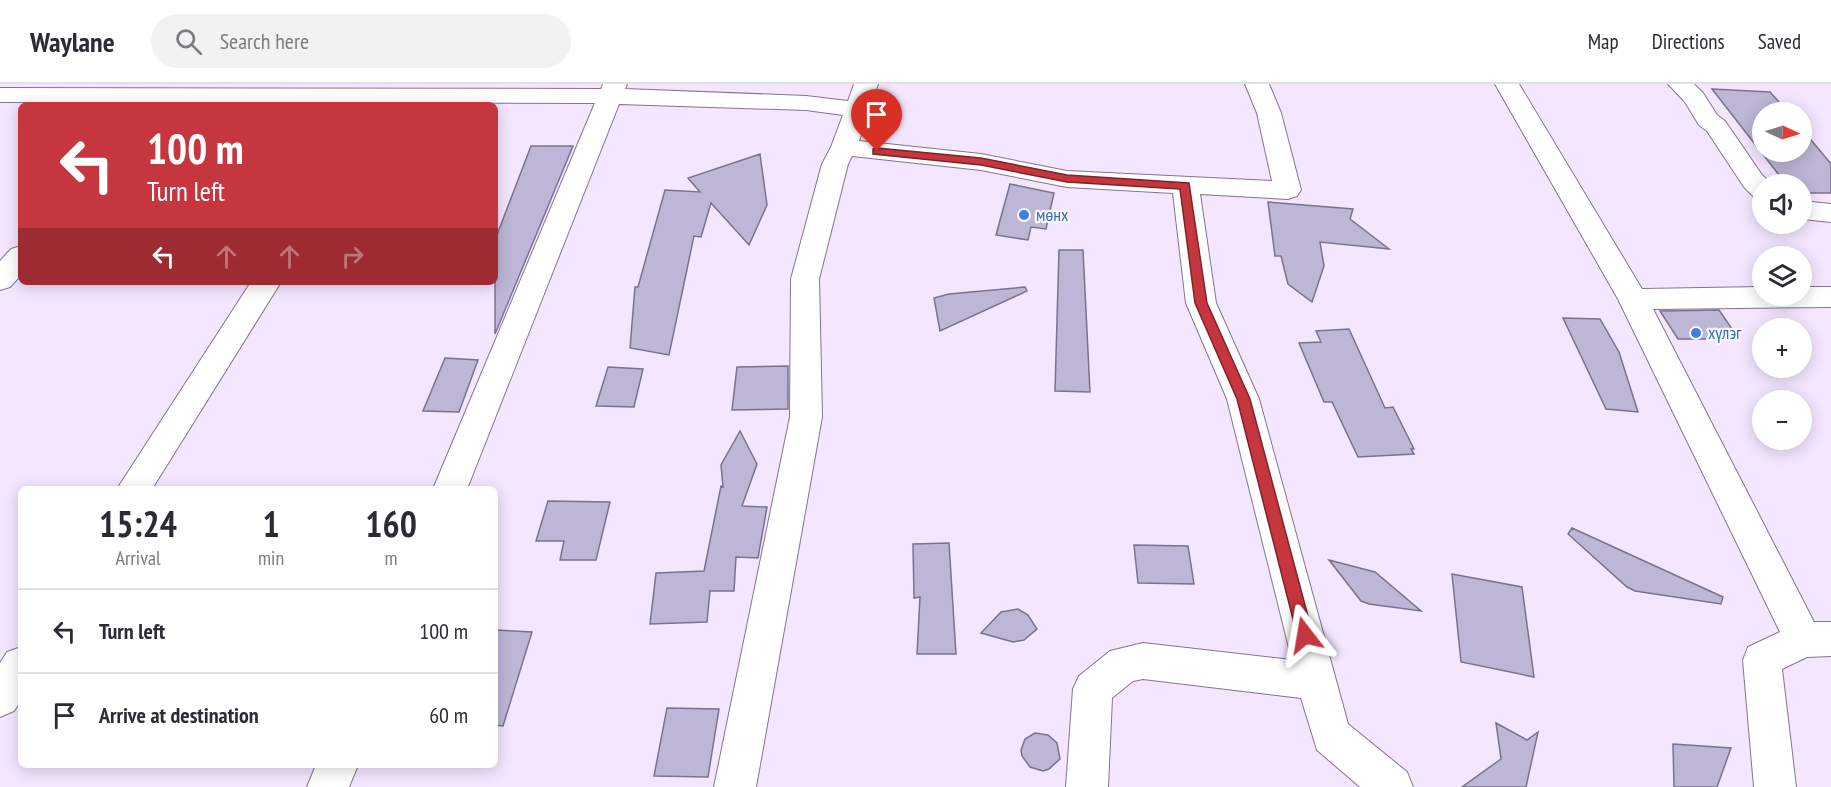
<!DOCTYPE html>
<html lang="en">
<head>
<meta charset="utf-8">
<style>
  body { margin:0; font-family:"PT Sans Narrow",sans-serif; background:#f2f2f3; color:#2b2b33; height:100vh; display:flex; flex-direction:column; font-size:22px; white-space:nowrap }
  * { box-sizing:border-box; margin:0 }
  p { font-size:20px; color:#7c7c81 }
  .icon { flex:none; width:33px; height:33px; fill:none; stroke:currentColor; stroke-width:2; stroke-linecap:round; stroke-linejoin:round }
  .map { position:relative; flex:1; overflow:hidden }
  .side { position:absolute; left:18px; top:402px; width:480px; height:282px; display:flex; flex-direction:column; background:#fff; border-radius:9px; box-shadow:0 3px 15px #0003 }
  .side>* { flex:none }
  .hud { position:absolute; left:18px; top:18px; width:480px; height:183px; border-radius:9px; box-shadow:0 3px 15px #0003; background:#c5363e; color:#fff; overflow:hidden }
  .needle { width:39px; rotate:94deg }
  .controls { position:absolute; left:1752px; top:18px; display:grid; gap:12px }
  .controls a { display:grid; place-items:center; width:60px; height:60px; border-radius:50%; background:#fff; box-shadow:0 3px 15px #0003; font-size:30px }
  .pin { position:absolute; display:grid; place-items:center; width:51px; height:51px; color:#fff; margin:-62px -26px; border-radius:50% 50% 50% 0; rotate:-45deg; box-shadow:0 0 6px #0007 }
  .pin .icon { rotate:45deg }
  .me { position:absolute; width:66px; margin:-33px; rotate:346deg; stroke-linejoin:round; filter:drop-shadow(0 0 4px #0008) }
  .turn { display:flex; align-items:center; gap:21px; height:126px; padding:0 30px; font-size:27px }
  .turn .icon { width:78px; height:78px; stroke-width:2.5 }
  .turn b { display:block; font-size:42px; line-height:51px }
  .lanes { display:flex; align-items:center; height:57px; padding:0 30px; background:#0003; justify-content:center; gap:30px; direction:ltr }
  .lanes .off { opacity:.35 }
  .eta { display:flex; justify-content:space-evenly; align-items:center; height:102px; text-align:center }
  .eta b { font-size:36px; font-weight:700; line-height:42px }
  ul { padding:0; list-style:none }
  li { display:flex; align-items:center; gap:18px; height:84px; padding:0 30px; border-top:2px solid #e1e1e2 }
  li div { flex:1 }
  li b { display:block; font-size:22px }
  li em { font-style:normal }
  header { display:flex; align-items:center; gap:36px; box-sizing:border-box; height:84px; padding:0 30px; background:#fff; border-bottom:2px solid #e1e1e2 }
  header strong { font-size:28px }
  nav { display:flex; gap:33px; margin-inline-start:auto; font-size:21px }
  .search { width:420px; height:54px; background:#f2f2f3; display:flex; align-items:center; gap:15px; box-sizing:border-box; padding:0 21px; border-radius:33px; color:#7c7c81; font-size:22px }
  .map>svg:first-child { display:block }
  .building { fill:#bdb6d6; stroke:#797390; stroke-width:1.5 }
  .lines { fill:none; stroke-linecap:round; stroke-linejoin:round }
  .minor-casing { stroke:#857490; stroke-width:2 }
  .minor { fill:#fff; fill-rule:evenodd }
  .route { fill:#c5363e; stroke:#802328; stroke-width:1.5 }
  .shop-dot { fill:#3f7fe0; stroke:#fcf8fe; stroke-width:2 }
  .labels { text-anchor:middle; stroke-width:4.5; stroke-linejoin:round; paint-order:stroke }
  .shop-label { font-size:18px; fill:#366cbe; stroke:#fcf8fe; text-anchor:start }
</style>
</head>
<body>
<header>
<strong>Waylane</strong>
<div class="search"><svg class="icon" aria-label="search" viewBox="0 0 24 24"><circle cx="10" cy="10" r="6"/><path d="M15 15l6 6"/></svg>Search here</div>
<nav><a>Map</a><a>Directions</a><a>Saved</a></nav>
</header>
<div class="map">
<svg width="1831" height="703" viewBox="0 0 1831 703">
  <rect width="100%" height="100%" fill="#f5e6ff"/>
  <!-- building -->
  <path class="building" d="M1712 5 1770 8 1788 28H1762V68H1802V45L1831 80V109H1802V100H1786Z
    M531 62H573L495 250V156Z
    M760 70 767 121 749 161 711 119 701 153 694 152 669 271 630 264 635 203H638L665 106 700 108 688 94Z
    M1010 100 1054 109 1046 145 1031 143 1028 156 996 151Z
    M1268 118 1353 125 1350 135 1389 165 1320 158 1324 182 1312 218 1288 200 1281 172H1275Z
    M1059 166H1083L1090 308 1055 307Z
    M1025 203 1027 207 940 247 934 214 949 210Z
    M1719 226 1739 255H1678L1660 227Z
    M1563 234 1600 235 1619 268 1638 328 1606 325Z
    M1349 245 1385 324 1393 323 1414 365H1411L1414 370 1358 373 1332 318H1324L1299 259 1321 258 1316 247Z
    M445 274 478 276 459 328 423 327Z
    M788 282V325L732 326 737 283Z
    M608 283 643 285 634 323 596 322Z
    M740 347 757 380 742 422 767 423 758 474 736 473 734 507H710L707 538 650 540 656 489 704 487 721 402 723 403 721 381Z
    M548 417 610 418 596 476H560L564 457H536Z
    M1572 444 1723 513 1721 520 1635 507 1627 503 1568 450Z
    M949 459 956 570H917L920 513 914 514 913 460Z
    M1134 461 1188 462 1194 500 1138 499Z
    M1329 476 1375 488 1421 527 1369 520 1361 517Z
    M1452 490 1522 503 1534 593 1461 578Z
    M1018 525 1028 531 1037 545 1024 556 1013 558 981 549 1001 528Z
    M495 546 532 548 503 642 495 641Z
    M667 624 719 625 708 693 654 692Z
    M1496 639 1527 656 1538 648 1526 703H1462L1501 675Z
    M1035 649 1048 651 1057 659 1060 675 1049 685 1043 687 1030 683 1022 672 1021 666 1025 655Z
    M1673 660 1731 664 1717 703H1674Z"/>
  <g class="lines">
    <defs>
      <path id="minor" d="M603 0H627L625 5 806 12 848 17 854 0H878L859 57 981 70 1067 87 1272 97 1257 29 1245 0H1269L1281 29 1301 106 1297 112 1288 115 1200 110 1216 219 1259 315 1348 640 1407 688 1413 703H1360L1317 666 1301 614 1143 595 1133 597 1112 614 1108 703H1066L1073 605 1079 592 1110 567 1143 559 1292 576 1227 315 1186 219 1173 109 1067 103 981 86 852 72 848 80 819 195 822 333 756 703H714L790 333 791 195 822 80 831 63 843 31 806 26 619 20 467 405H433L595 19 0 18V4L601 5Z
        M1495 0H1519L1642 205 1762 203V212H1802V203H1831V223L1653 225 1814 538H1831V572L1807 573 1782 585 1796 703H1754L1743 576 1748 563 1780 548 1618 215Z
        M1668 0H1694L1703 9 1717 31 1725 37 1762 91 1772 100H1762V114L1753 112 1744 103 1707 47 1699 41 1685 18Z
        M1802 117 1831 120V138L1802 135Z
        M21 162V191L10 203 0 206V177L11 165Z
        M251 198H281L152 405H117Z
        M21 563V616L14 627 0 633V579L7 568Z
        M316 681H358L349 703H307Z"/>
    </defs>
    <!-- minor casing -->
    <use href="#minor" class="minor-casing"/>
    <!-- minor -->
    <use href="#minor" class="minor"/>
  </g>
  <!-- route -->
  <path class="route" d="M877 64 981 74 1067 91 1189 99 1207 219 1250 315 1313 551 1310 556 1305 558 1299 556 1297 551 1237 315 1195 219 1180 105 1067 98 981 81 873 70V65Z"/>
  <!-- markers -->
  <g class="shop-dot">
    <circle cx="1024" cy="131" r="6"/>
    <circle cx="1696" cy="249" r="6"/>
  </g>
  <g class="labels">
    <!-- shop labels -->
    <g class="shop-label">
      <text x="1036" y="137">мөнх</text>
      <text x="1708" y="255">хүлэг</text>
    </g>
  </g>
</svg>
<div class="controls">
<a><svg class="needle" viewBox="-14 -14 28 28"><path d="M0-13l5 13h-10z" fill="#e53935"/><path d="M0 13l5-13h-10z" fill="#7c7c81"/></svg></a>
<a><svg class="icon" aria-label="sound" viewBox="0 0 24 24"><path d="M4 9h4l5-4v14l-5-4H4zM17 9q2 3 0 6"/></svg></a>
<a><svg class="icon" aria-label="layers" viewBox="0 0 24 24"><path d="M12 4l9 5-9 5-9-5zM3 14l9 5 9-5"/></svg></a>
<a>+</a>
<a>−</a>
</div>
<div class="pin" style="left:877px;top:67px;background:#d93025"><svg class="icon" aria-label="arrive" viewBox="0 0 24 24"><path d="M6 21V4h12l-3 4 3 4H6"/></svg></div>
<svg class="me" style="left:1305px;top:551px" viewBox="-20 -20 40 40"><path d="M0-17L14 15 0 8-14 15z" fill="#c5363e" stroke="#fff" stroke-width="4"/></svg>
<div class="hud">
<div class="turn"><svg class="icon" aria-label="left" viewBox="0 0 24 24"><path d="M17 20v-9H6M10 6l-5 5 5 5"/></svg><div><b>100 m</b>Turn left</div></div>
<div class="lanes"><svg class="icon" aria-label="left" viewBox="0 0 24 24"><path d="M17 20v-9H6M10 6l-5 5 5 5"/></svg><svg class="icon off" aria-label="ahead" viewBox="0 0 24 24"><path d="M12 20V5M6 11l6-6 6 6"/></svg><svg class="icon off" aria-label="ahead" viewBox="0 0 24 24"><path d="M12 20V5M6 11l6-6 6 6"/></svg><svg class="icon off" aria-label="right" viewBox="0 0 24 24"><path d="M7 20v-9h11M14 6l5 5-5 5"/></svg></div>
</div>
<section class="side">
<div class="eta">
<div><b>15:24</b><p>Arrival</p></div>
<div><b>1</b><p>min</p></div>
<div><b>160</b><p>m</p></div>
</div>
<ul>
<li><svg class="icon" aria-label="left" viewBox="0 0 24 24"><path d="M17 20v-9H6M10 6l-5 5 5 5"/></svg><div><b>Turn left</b></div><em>100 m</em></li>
<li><svg class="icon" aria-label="arrive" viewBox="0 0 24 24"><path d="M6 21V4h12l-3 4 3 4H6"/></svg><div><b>Arrive at destination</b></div><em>60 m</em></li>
</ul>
</section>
</div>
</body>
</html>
